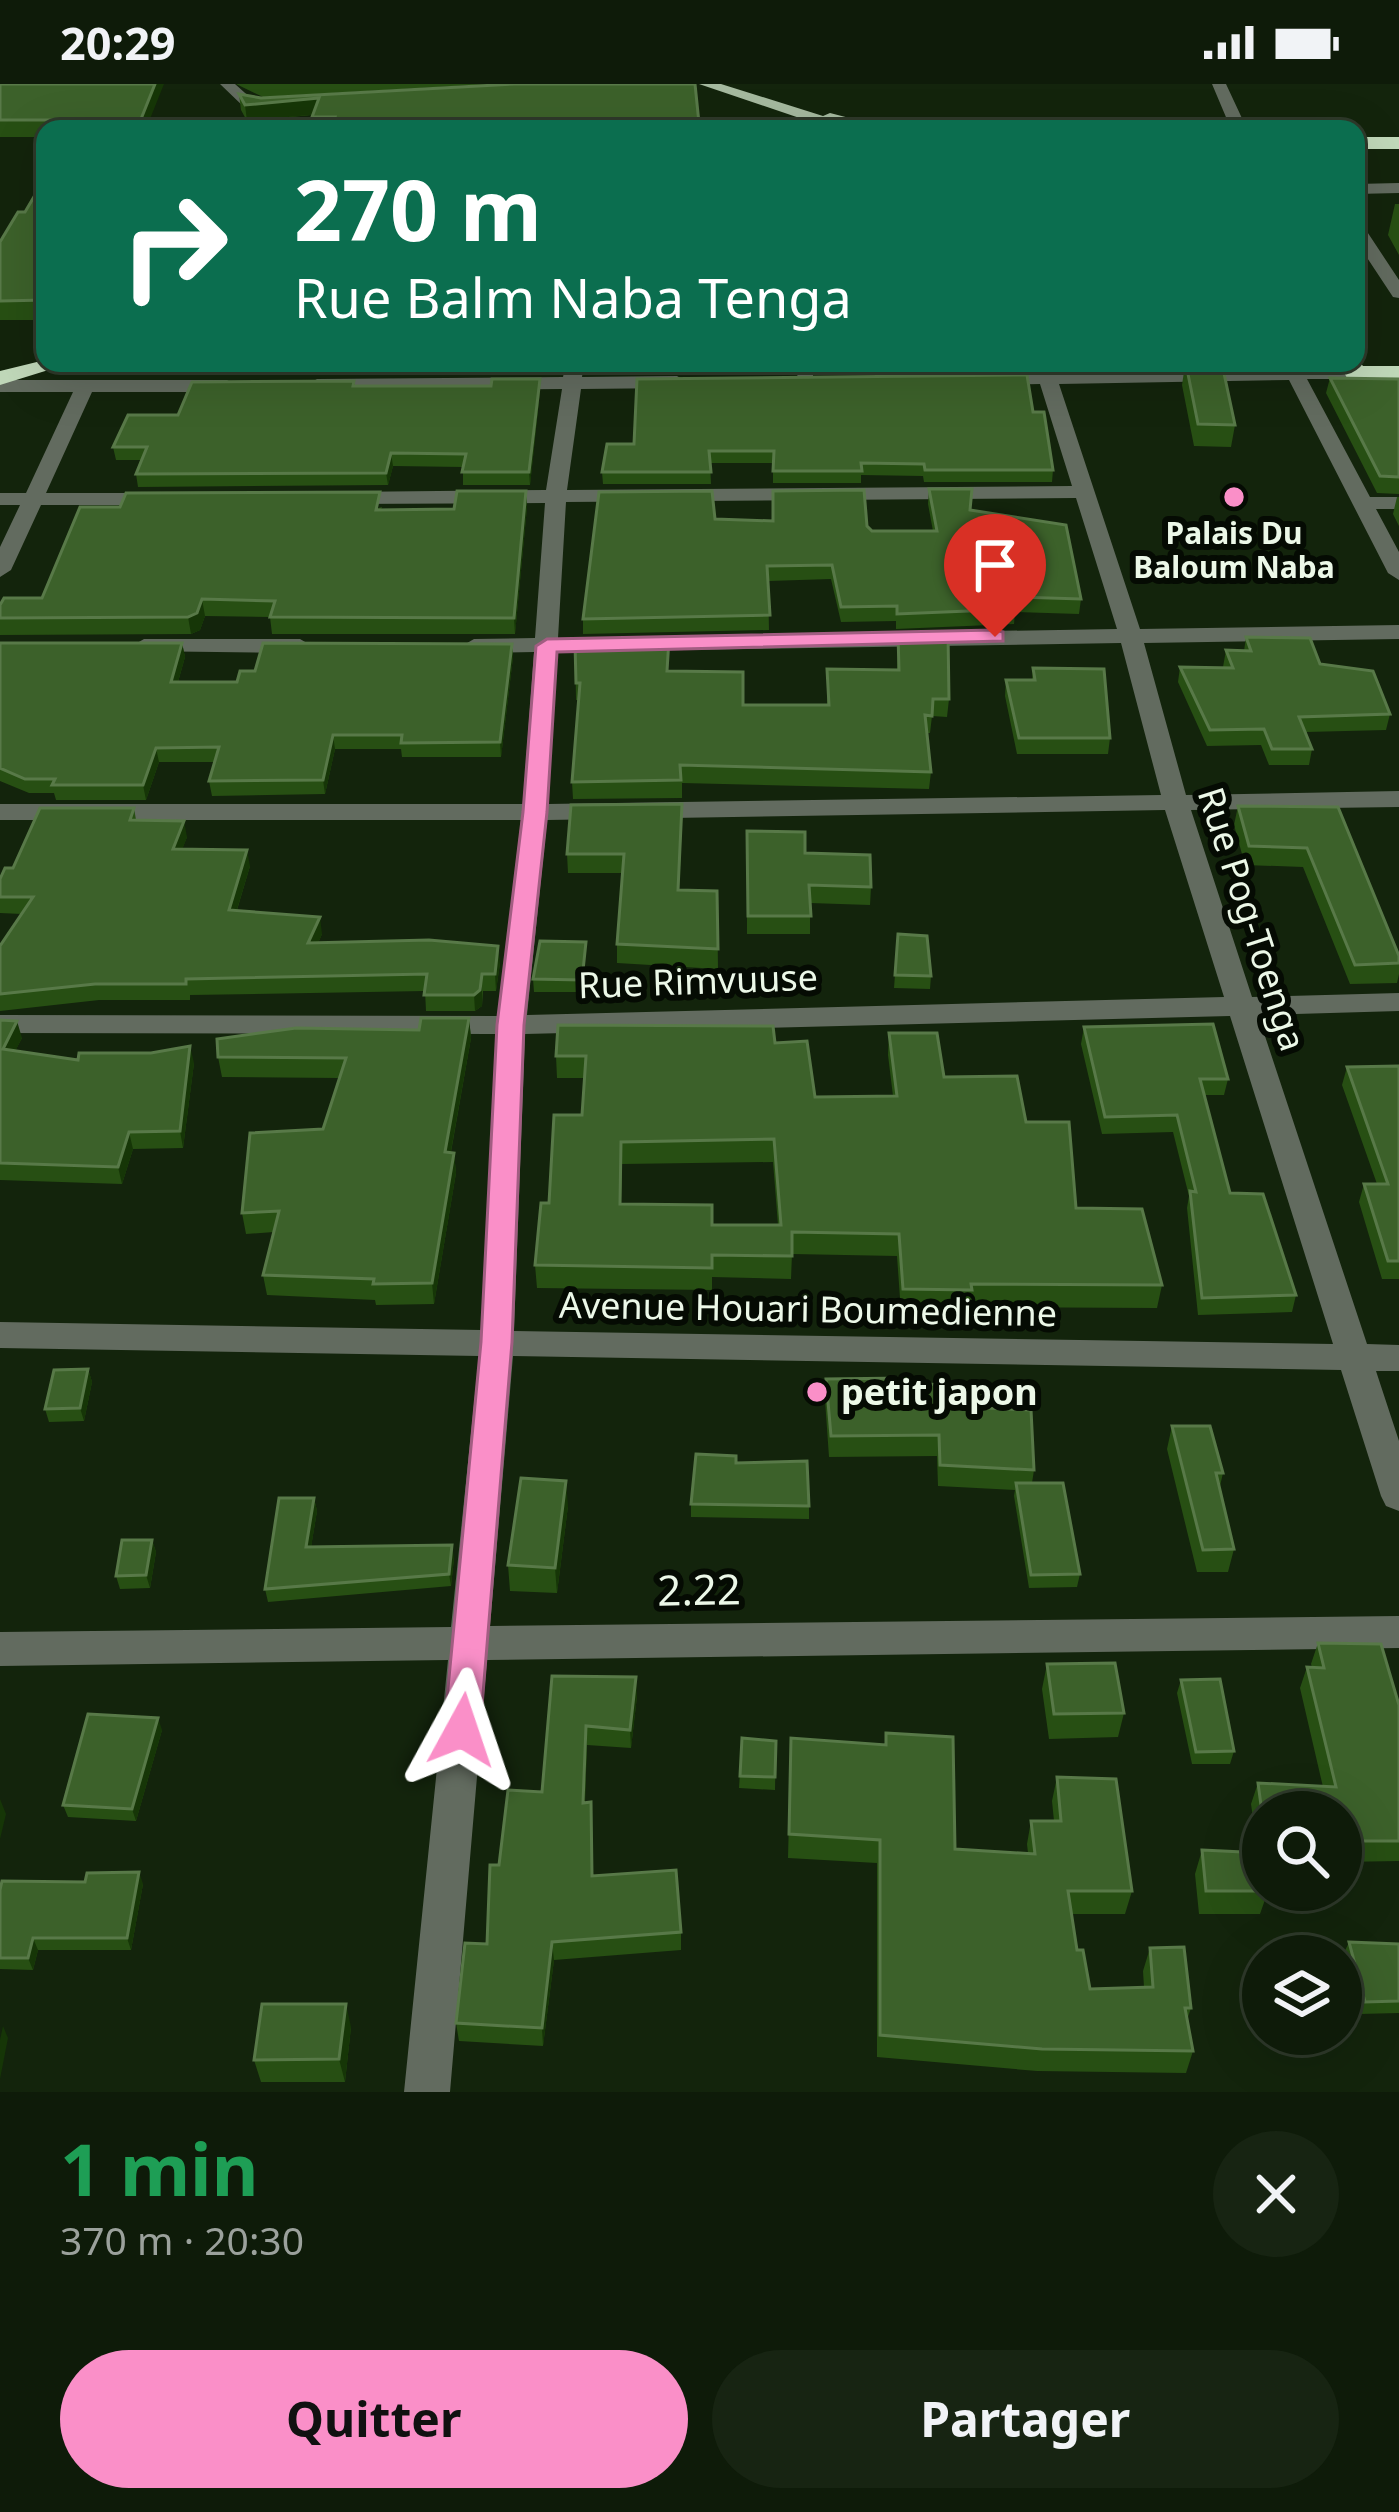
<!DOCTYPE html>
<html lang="fr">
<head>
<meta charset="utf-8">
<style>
  body { margin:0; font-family:"Noto Sans",sans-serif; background:#172412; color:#f1f3f6; height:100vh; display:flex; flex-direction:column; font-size:45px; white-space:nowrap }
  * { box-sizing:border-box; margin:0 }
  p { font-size:39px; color:#9ba19c }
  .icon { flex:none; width:66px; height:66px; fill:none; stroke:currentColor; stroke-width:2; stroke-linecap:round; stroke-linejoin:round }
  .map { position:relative; height:2008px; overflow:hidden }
  .details { display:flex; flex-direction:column; background:#0e1b09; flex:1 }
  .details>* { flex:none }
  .hud { position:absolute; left:36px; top:36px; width:1329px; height:252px; border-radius:24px; box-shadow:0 12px 48px #0002,0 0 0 3px #2e392a; background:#0b6e4f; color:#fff; overflow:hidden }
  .buttons { position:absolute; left:1242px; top:1707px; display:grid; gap:24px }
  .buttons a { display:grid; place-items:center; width:120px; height:120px; border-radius:50%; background:#0e1b09; box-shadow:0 12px 48px #0002,0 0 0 3px #2e392a; font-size:60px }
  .pin { position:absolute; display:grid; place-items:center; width:102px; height:102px; color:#fff; margin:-123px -51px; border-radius:50% 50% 50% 0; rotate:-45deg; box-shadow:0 0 12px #0007 }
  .pin .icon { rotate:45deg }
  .me { position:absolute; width:132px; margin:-66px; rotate:5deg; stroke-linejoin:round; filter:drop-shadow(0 0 9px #0008) }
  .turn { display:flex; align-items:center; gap:42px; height:252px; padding:0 60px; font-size:54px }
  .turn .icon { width:156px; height:156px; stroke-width:2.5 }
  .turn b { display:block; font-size:84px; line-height:102px }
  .round { display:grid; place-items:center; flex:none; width:126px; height:126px; border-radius:63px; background:#172412 }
  .summary { display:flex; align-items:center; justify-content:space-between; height:204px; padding:0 60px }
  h1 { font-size:72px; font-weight:700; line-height:90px; color:#1e9e55 }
  .cta { display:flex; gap:24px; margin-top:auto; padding:24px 60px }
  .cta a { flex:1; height:138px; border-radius:72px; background:#fa8fc8; color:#111; font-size:48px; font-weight:700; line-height:138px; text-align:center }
  .cta a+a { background:#172412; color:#f1f3f6 }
  .status { display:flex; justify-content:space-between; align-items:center; height:84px; padding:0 60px; background:#0e1b09; direction:ltr }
  .status svg { height:33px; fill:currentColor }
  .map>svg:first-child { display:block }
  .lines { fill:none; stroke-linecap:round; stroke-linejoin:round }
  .minor { fill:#626b5f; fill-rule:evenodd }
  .major { fill:#a5b99f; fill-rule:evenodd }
  .highway { fill:#c0d8b9; fill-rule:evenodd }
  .wall { fill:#274f13; fill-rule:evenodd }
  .shaded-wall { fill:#163607 }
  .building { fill:#3c612a; stroke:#587948; stroke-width:3; fill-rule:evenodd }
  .route { fill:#fa8fc8; stroke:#a25d82; stroke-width:3 }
  .poi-dot { fill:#fa8fc8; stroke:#050b03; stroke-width:4.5 }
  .labels { text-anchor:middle; stroke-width:12; stroke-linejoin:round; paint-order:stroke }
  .far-poi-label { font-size:30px; font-weight:bold; fill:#ecf8e8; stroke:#050b03 }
  .street-label { font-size:36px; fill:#ecf8e8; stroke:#050b03 }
  .poi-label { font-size:36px; font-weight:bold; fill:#ecf8e8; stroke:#050b03; text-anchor:start }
  .near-street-label { font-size:42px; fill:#ecf8e8; stroke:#050b03 }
</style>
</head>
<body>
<div class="status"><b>20:29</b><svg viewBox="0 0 49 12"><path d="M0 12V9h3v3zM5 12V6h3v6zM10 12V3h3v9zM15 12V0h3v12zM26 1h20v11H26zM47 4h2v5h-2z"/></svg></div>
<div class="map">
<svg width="1399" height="2008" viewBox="0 0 1399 2008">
  <rect width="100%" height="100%" fill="#13240c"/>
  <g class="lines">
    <!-- minor -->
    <path class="minor" d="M220 0H235L254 17 285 21 278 25 245 24Z
      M1212 0H1226L1247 45H1231Z
      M1399 99V109L1356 110V100Z
      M1356 139 1362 140 1399 196V214L1393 213 1356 157Z
      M566 279H584L582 293 677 292 687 298 677 304 581 305 567 406 1072 402 1040 300 989 301 980 295 982 291 1037 289 1034 279H1052L1055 288 1362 285 1364 289 1355 295H1307L1370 413H1399V425H1376L1399 468V496L1388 489 1289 296 1059 300 1140 545 1399 541V555L1144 559 1186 711 1399 707V723L1191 726 1252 913 1399 909V927L1258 931 1367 1260 1399 1261V1287H1376L1399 1357V1427L1386 1422 1381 1412 1341 1286 513 1272 490 1542 1399 1532V1564L487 1576 450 2008H404L448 1576 0 1582V1548L451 1543 479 1272 0 1264V1238L481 1246 496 950 0 949V931L498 932 521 736H0V720H523L534 568 474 569 462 562 474 555 535 554 545 419 342 420 332 414 342 408 546 406 562 305 317 307 307 301 317 295 563 293ZM1076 414 1117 545 558 554 566 418ZM1121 559 1161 711 548 720 557 568ZM1165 726 1224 913 527 931 547 736ZM1230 932 1333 1260 514 1247 525 950Z
      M795 279H813V300H799Z
      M0 296H227L237 302 227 308H92L46 409H162L172 415 162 421H41L11 486 0 493V463L20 421H0V409H26L73 308H0Z
      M144 555H300L312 562 300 569 136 567 132 562Z"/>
    <!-- major -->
    <path class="major" d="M699 0H721L823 32 830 29 892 45H832Z"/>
    <!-- highway -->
    <path class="highway" d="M1356 53H1399V65H1356Z
      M1356 274 1363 282H1399V296L1347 294 1339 279H1356Z
      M45 276 71 279 0 301V287Z"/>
  </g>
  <!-- wall -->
  <path class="wall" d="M0 0 146 45H45V53H0Z
    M236 0H490L263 13Z
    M239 10 261 14 699 39V45H313L312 31 247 37 241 26Z
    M45 94V236H0V158L25 128Z
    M1395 120H1399V171L1388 151Z
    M202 279H362L360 288 203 290Z
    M494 279H563L561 284 495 287Z
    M586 279H1026L1022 282 638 286 588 284Z
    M1056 279H1231L1222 280 1235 341 1231 363 1194 362 1182 301 1185 281H1058Z
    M1330 294 1399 295V410L1377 409 1326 309Z
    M354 297 355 302 540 307 530 401H463V383L393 382 388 401 138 403 136 390 142 376H116L113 363 178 331Z
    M1033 328 1053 386 1052 398H924L923 392 861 391V399H773V379H710L711 400H603L602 388 634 360Z
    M929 405 970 426 1081 515 1079 530 1015 528 1014 540 896 545V537L841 538 831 495 768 497 769 546 583 550V535L715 435 867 442 872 447H933L928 420Z
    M526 407 527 423 515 550H272L270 533 205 532 200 546 191 550 0 551V521L42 514 382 423 381 426 454 425Z
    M1397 413H1399V442L1393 430Z
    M898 551 949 615 947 633 932 632 930 649H927L931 688 929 705 682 699V714L573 715 572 698 578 616H576L575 559 668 587 743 621H827V585L897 586Z
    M1246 553 1320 580 1390 630 1386 646 1306 648 1312 665 1309 681H1269L1261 661 1207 662 1178 598 1180 583H1223L1226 566 1244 567Z
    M0 559H182L185 573 178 598H237L255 587 512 560 513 573 501 673H402L401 665H335L325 710 212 712 209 697 215 678H159L146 716H56L54 709H29L0 697Z
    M1033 584 1110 654 1108 670H1017L1005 612 1006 596H1032Z
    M1238 722 1338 723 1399 872V890L1397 899 1350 900 1303 783 1245 781 1234 741Z
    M134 724 136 736 187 753 182 765 250 782 237 826 322 850 318 859 500 879 496 907H483L482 922 475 927H426L425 907 190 911V916H99L0 927V862L22 830 0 829V795L13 784Z
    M682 738 679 806 717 807 718 885 617 879V860L623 789H568L567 770Z
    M747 747 805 769 871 803 870 821 810 819V850H747Z
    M898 850 931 892 930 905 894 904Z
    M586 858 583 908H534L533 895Z
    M469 934 471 954 451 1068 454 1069 456 1089 434 1220 376 1221 375 1216 267 1211 263 1191 274 1148 246 1150 242 1129 323 1045 339 994 222 993 218 973 419 946Z
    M0 936 22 954 15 967 78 976 194 979 183 1064 133 1065 122 1100 0 1096Z
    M1084 943 1228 995 1224 1011H1204L1230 1109 1296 1211 1292 1228 1198 1231 1187 1124 1189 1112 1173 1048 1102 1050 1081 960Z
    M889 949 944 993 1026 1038 1076 1124 1162 1201 1157 1224 970 1223 969 1228H901L897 1172 792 1170 791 1195 712 1193V1206L537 1204 535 1181 549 1119 582 1031 585 994H557L556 972 775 959 815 1013 893 1012 888 971ZM773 1078 778 1141H712L621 1120 622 1080Z
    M1399 982V1195H1382L1359 1118 1364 1100H1377L1342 1001 1347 983Z
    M88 1285 92 1298 84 1337 49 1338 45 1325Z
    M826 1295 907 1299 988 1324 1034 1386 1032 1399 1080 1490 1077 1503 1029 1504 1014 1412 1015 1406 938 1402 937 1372 829 1373 825 1316Z
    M1172 1342 1223 1389 1220 1402 1234 1465 1228 1488H1197L1167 1365Z
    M736 1379 809 1422V1435L691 1433V1420Z
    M314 1414 317 1427 311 1463 454 1474 451 1502 268 1518 265 1505Z
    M568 1422 557 1509 510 1507 508 1481Z
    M152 1456 156 1468 150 1504 120 1505 116 1492Z
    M1318 1559 1399 1621V1777L1341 1778V1728H1263V1806L1268 1807 1260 1830H1199L1195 1790 1202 1766 1258 1769 1251 1720 1258 1699 1323 1703 1300 1604 1307 1583H1312L1311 1580Z
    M1047 1580 1124 1629 1118 1653 1049 1655 1042 1605Z
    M552 1592 637 1612 631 1664 587 1661 585 1719 592 1737 593 1792 681 1848V1866L554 1876 543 1962 459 1957 456 1939 487 1860 499 1781 542 1708Z
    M1181 1596 1234 1667 1230 1680H1192L1177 1609Z
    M162 1646 136 1737 68 1733 63 1721Z
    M886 1649 955 1765 1028 1769 1027 1760 1031 1737H1054L1052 1717 1057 1693 1132 1807 1125 1830H1071L1077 1866 1090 1905 1144 1903 1143 1887 1150 1864 1191 1924 1187 1936 1193 1967 1186 1989 1037 1987 877 1973V1779L788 1774 791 1654 885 1661Z
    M742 1654 776 1657 775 1706 739 1704Z
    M85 1798 143 1800 131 1866H38L33 1886 0 1885V1806Z
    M1349 1858 1399 1860V1929L1359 1930 1344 1869Z
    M351 1943 345 1998H261L254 1976Z"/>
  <!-- shaded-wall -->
  <path class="shaded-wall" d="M155 0H164L146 45H137Z
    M319 14 320 30 247 37 245 21Z
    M540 295V307L530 401 529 388Z
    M391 369 393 382 388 401 386 389Z
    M526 407 527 423 515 550 514 534Z
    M202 515 205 532 200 546 191 550 188 533Z
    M182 559 185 573 174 612 171 598Z
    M512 560 513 573 501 673 500 658Z
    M333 651 335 665 325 710 323 696Z
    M156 664 159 678 146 716 143 701Z
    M184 737 187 753 176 782 173 765Z
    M247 766 250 782 232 842 229 826Z
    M320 833 322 850 311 876 308 859Z
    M498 862 500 879 496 907 495 890Z
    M482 890V922L475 927 474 911Z
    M469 934 471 954 447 1089 445 1068Z
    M17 937 22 954 8 981 3 965Z
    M190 962 194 979 183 1064 180 1047Z
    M129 1048 133 1065 122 1100 118 1083Z
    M454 1069 456 1089 434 1220 432 1199Z
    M88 1285 92 1298 84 1337 80 1324Z
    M566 1397 568 1422 557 1509 555 1484Z
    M314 1414 317 1427 309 1476 306 1463Z
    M152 1456 156 1468 150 1504 146 1491Z
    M452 1461 454 1474 451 1502 449 1490Z
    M636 1593 637 1612 631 1664 630 1646Z
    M158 1634 162 1646 136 1737 132 1725Z
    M586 1642 587 1661 584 1737 583 1719Z
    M0 1715 6 1730 0 1755Z
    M139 1788 143 1800 131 1866 127 1854Z
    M33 1854 38 1866 33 1886 28 1874Z
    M552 1858 554 1876 543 1962 542 1944Z
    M346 1920 351 1943 345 1998 339 1975Z
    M3 1942 8 1954 0 1995V1956Z"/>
  <!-- building -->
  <path class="building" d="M0 0H155L137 45H73L79 36H0Z
    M514 0H695L699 39H649L661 45H331L335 33H312L319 14 245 21 239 10 261 14Z
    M45 94V216L0 217V158L18 128H25Z
    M1186 280H1222L1235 341 1198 340Z
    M1027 291 1033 328H1044L1053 386H925L924 380 861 379 862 387H773L774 367H709L711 388H602L607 360H634L637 295Z
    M1330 294 1399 295V393L1380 392Z
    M492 295H540L529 388H462L466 370 391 369 386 389 136 390 147 363H113L128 331H178L192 298 354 297 353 302H491Z
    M929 405H972L970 426 1066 441 1081 515 1014 513 1016 525 897 530V522L841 523 832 481 767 482 770 531 583 535 599 408 712 407 715 435 773 437V407L864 406 867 442 872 447H937Z
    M457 407H526L514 534 270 533 275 517 202 515 197 529 188 533 0 534V521L4 514H42L80 423H120L126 409 380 408 376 426 454 425Z
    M948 550 949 615H933L932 632 925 631 931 688 680 681 681 696 572 698 580 599H576L575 559 669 555 667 587 743 588V621H829L827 585 899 586 898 551Z
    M1246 553 1310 554 1320 580 1373 587 1390 630 1299 633 1312 665H1272L1264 645 1210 646 1180 583 1233 584 1226 566 1251 567Z
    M0 559H182L171 598H237L240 587H255L263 559 512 560 500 658 401 659 402 651H333L323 696 209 697 219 663 156 664 143 701H52L55 695H25L0 684Z
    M1033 584 1104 585 1110 654H1019L1006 596H1035Z
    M682 720 678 806 717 807 718 865 617 860 624 770H567L571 721Z
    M1238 722 1338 723 1399 872V879L1355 881 1307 764 1249 762Z
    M40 724H134L130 736 184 737 173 765 247 766 229 826 320 833 308 859 429 856 498 862 495 890H482L480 906 474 911H424L427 890 186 895V900H95L0 910V862L33 813H0V795L5 784H13Z
    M747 747 805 748V769L870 771 871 803 809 801 811 832H748Z
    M898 850 927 852 931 892 895 891Z
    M540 857 586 858 582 896 533 895Z
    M421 934H469L445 1068 454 1069 432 1199 373 1200 374 1195 263 1191 279 1127 242 1129 250 1049 323 1045 346 974 218 973 217 955 296 944 419 946Z
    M0 936 17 937 3 965 78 976 79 969H151L190 962 180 1047 129 1048 118 1083 0 1079Z
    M1213 940 1228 995H1200L1230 1109 1263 1110 1296 1211 1202 1214 1190 1107 1196 1108 1177 1031 1105 1033 1084 943Z
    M558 941 773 942 775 959 807 957 815 1013 897 1012 889 949H937L944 993 1017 992 1026 1038H1069L1076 1124 1142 1125 1162 1201 971 1200 972 1206 903 1205 899 1150 792 1148V1172L712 1171V1184L535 1181 541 1119H549L554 1031H582L586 972H556ZM774 1055 781 1141H712V1121L620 1120 621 1058Z
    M1399 982V1177H1388L1364 1100H1388L1347 983Z
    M88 1285 80 1324 45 1325 54 1286Z
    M906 1294 907 1299 986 1303 988 1324 1031 1326 1034 1386 940 1381 939 1351 831 1352 826 1295Z
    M1172 1342H1210L1223 1389H1216L1234 1465 1203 1466Z
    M696 1370 736 1372V1379L807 1377 809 1422 691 1420Z
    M521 1394 566 1397 555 1484 508 1481Z
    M1016 1399H1063L1080 1490 1031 1491Z
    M279 1414H314L306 1463 452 1461 449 1490 265 1505Z
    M122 1456H152L146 1491 116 1492Z
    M1318 1559 1381 1560 1399 1621V1757H1341V1728H1263V1736L1258 1699 1336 1703 1307 1583 1324 1584Z
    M1115 1579 1124 1629 1054 1630 1047 1580Z
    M552 1592 636 1593 630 1646 586 1642 583 1719 591 1718 592 1792 676 1786 681 1848 552 1858 542 1944 456 1939 465 1859 487 1860 490 1781H499L508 1706 542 1708Z
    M1220 1595 1234 1667 1196 1668 1181 1596Z
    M88 1630 158 1634 132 1725 63 1721Z
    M886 1649 953 1653 955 1765 1035 1770 1031 1737H1061L1057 1693 1116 1695 1132 1807H1068L1077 1866H1083L1090 1905 1153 1903 1150 1864 1184 1863 1191 1924H1185L1193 1967 1042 1965 880 1951V1756L789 1750 791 1654 886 1661Z
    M742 1654 776 1657 775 1693 740 1692Z
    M1202 1766 1263 1769V1806L1268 1807H1206Z
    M139 1788 127 1854H33L28 1874H0V1806L2 1797 85 1798 87 1789Z
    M1349 1858 1399 1860V1917L1365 1918Z
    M262 1920H346L339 1975 254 1976Z"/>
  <!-- route -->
  <path class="route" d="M995 546 1003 548V557L557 568 547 728 524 941 512 1258 480 1646 475 1658 462 1663 449 1658 444 1646 481 1258 497 941 523 728 536 562 547 555Z"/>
  <!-- markers -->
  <g class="poi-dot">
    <circle cx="1234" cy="413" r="12"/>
    <circle cx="817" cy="1308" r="12"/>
  </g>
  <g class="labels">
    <!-- far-poi labels -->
    <g class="far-poi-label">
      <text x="1234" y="460">Palais Du<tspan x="1234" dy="34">Baloum Naba</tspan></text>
    </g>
    <!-- street labels -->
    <g class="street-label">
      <text transform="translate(1252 835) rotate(72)" y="13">Rue Pog-Toenga</text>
      <text transform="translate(698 897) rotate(-2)" y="13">Rue Rimvuuse</text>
      <text transform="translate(808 1225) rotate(1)" y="13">Avenue Houari Boumedienne</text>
    </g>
    <!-- poi labels -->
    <g class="poi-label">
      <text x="841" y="1321">petit japon</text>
    </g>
    <!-- near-street labels -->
    <g class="near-street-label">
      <text transform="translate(699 1506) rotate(-1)" y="15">2.22</text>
    </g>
  </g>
</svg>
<div class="buttons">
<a><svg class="icon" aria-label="search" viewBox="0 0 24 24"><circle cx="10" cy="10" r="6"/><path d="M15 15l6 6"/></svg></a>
<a><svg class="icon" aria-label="layers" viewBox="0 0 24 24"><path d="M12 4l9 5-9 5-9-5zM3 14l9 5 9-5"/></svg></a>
</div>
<div class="pin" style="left:995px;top:553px;background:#d93025"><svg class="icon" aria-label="arrive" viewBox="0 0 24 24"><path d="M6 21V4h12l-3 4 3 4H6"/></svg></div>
<svg class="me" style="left:462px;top:1646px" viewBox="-20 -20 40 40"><path d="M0-17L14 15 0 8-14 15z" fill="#fa8fc8" stroke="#fff" stroke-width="4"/></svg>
<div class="hud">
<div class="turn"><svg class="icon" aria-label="right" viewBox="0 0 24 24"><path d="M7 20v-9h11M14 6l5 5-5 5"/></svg><div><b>270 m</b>Rue Balm Naba Tenga</div></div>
</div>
</div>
<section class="details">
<div class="summary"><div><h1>1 min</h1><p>370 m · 20:30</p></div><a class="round"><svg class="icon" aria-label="close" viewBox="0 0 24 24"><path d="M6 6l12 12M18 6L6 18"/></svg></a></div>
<div class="cta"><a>Quitter</a><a>Partager</a></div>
</section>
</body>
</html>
